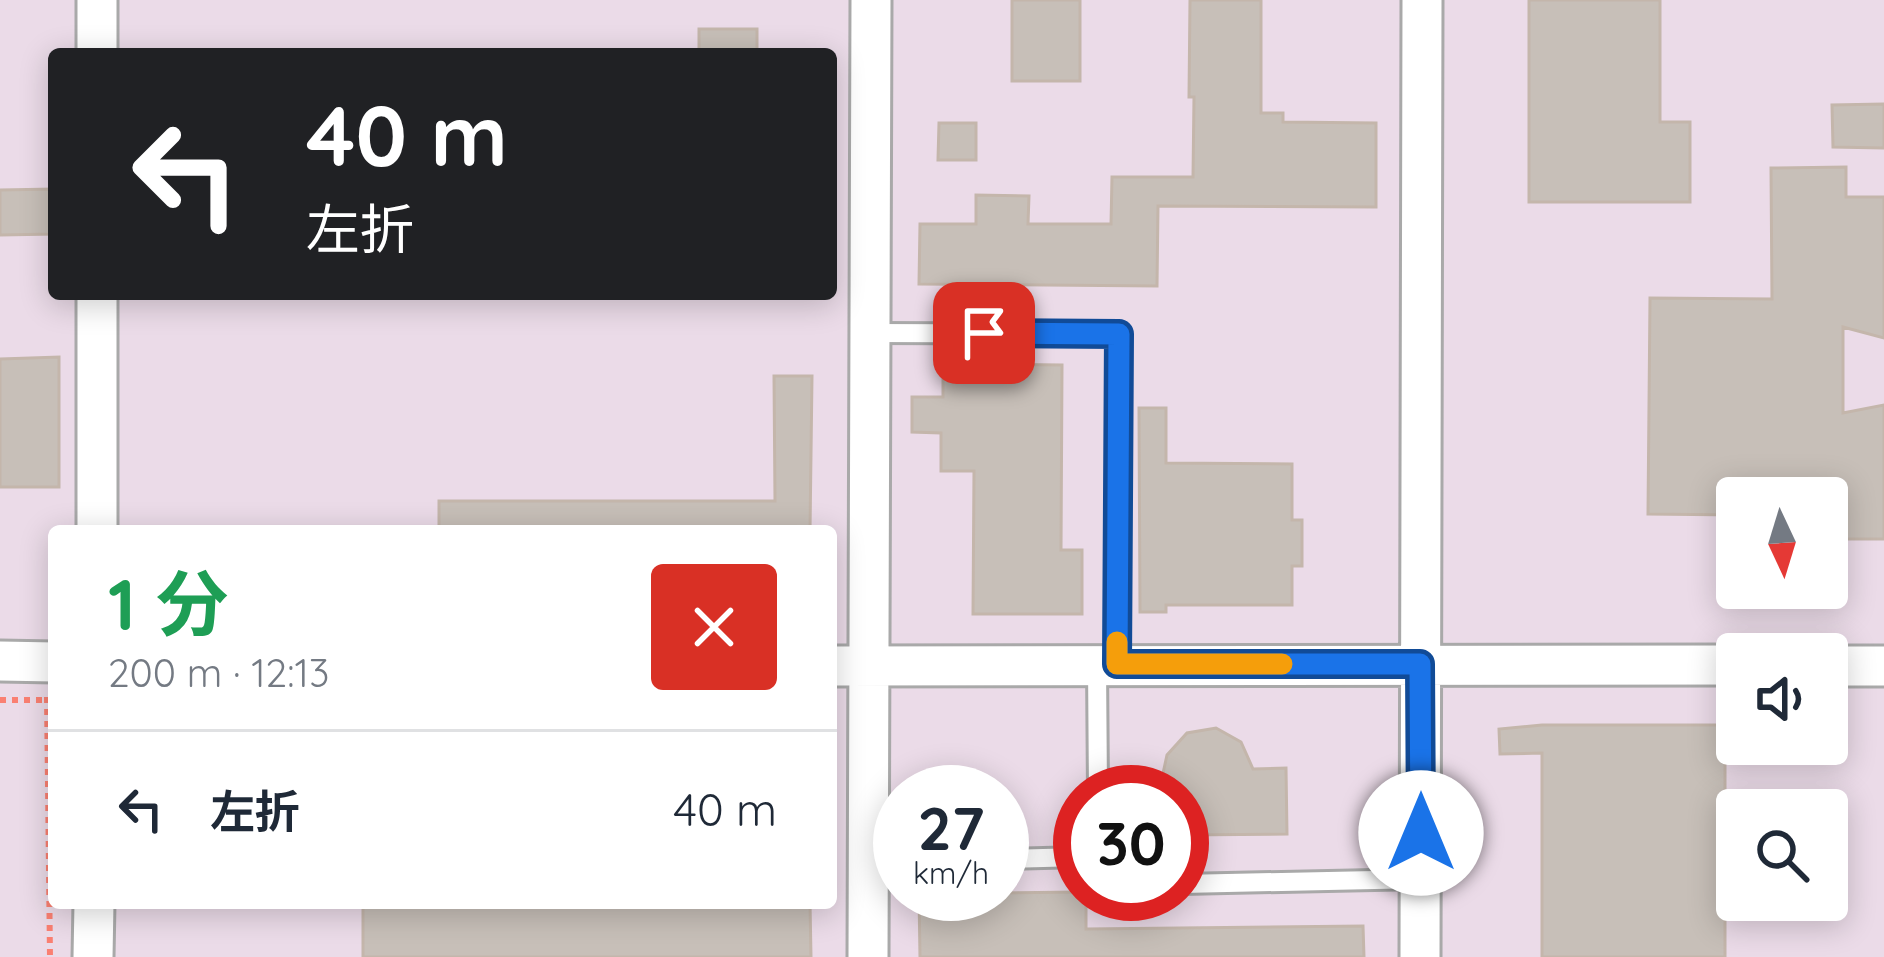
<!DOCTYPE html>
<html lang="ja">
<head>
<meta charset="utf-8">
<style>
  body { margin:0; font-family:Quicksand,"Noto Sans JP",sans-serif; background:#f2f2f3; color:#1f2937; height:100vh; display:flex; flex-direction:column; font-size:45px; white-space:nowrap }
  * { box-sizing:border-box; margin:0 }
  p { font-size:39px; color:#747a83 }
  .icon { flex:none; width:66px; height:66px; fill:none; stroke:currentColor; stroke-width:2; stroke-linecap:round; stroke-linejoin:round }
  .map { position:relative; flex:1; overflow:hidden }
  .details { position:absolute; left:48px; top:525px; width:789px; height:384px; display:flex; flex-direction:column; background:#fff; border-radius:12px; box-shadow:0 6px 30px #0003 }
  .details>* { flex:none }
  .hud { position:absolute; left:48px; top:48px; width:789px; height:252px; border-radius:12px; box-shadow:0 6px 30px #0003; background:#202124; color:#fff; overflow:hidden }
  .needle { width:78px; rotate:176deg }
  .buttons { position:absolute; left:1716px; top:477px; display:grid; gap:24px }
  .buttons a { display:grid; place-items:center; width:132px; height:132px; border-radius:12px; background:#fff; box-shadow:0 6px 30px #0003; font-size:60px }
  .speed { position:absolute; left:873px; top:765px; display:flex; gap:24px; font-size:60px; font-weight:700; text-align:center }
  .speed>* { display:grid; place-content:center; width:156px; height:156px; border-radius:50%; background:#fff; box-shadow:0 6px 30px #0003; line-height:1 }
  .speed small { font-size:30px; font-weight:400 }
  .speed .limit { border:18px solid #d22; background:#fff; color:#111 }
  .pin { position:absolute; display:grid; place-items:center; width:102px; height:102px; color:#fff; margin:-51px; border-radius:24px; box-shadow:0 6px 18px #0006 }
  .me { position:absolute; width:132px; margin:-66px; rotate:0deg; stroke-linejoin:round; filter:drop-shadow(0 0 9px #0008) }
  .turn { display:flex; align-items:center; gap:42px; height:252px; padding:0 60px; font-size:54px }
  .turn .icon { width:156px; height:156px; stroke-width:2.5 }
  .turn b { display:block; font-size:84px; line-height:102px }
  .round { display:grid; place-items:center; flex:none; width:126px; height:126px; border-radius:12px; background:#f2f2f3 }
  .summary { display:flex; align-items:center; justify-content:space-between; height:204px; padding:0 60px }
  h1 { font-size:72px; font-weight:700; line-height:90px; color:#1e9e55 }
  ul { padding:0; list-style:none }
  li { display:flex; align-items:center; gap:36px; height:156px; padding:0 60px; border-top:3px solid #e0e1e3 }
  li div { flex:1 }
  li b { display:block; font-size:45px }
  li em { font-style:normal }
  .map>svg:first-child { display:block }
  .industrial { fill:#ebdbe8; fill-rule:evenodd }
  .building { fill:#c7bfb8; stroke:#c4b6ab; stroke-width:3 }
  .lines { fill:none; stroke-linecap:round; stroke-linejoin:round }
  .lane-casing { stroke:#a9a9a9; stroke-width:24 }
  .street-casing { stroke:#a9a9a9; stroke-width:45 }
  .path { stroke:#fa8072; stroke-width:6; stroke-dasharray:6 6; stroke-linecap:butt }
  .lane { stroke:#fff; stroke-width:18 }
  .street { stroke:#fff; stroke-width:39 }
  .route-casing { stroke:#114b97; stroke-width:30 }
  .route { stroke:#1a73e8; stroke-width:21 }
  .slow { stroke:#f59e0b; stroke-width:21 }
</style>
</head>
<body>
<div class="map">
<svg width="1884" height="957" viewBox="0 0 1884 957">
  <rect width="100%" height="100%" fill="#f2efe9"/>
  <!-- industrial -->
  <path class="industrial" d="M0 0H1884V957H0ZM54 54H831V294H54ZM1737 498H1827V588H1737ZM54 531H831V903H54ZM1737 654H1827V744H1737ZM900 792H1002V894H900ZM1080 792H1182V894H1080ZM1737 810H1827V900H1737Z"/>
  <!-- building -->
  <path class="building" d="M1012 0H1080V81H1012Z
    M1190 0H1261V113H1283V122L1376 123V207L1158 206 1157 286 919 284 920 224H976V195L1029 196 1028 224H1111L1112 177H1193L1194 97H1189Z
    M1529 0H1660V122H1690V202H1529Z
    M699 29H757V54H699Z
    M1884 104V148L1833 147 1832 105Z
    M939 123H976V160H938Z
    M1846 167V197H1884V338L1843 327V413L1884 405V539H1841V498H1737V515L1648 514 1650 298 1772 299 1771 168Z
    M53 189 54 234 0 235V190Z
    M59 357V487H0V359Z
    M943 364 1062 365 1061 550H1082V614H973L974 471H941V433L912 432V397H943Z
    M774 376H812L810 531H439V501H775Z
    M1139 408H1166V463L1292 464V520H1302V566H1292V605H1166V612H1140Z
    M1542 725H1725V957H1542V753L1500 754 1499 729Z
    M1216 728 1241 742 1253 769 1286 768 1287 834 1182 835V792H1159L1167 755 1187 733Z
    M1080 892 1086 894V929L1363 926 1364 957H920L919 894Z
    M363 903H810L811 957H363Z"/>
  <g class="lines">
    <defs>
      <path id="lane" d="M870 333 1119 334 1117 664
        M1097 665 1098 792
        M1002 859 1080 857
        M869 862 900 861
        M1182 884 1421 879"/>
      <path id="street" d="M97 54V0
        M97 531V294
        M0 661 54 662
        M831 666 1737 665
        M1827 666H1884
        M93 957 94 903
        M868 957 871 0
        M1420 957 1422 0"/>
    </defs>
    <!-- lane casing -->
    <use href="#lane" class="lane-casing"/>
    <!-- street casing -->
    <use href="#street" class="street-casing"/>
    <!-- path -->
    <path class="path" d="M1758 638H1805
      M47 697 50 957
      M0 700H54"/>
    <!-- lane -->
    <use href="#lane" class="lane"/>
    <!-- street -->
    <use href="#street" class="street"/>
  </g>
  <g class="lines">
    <defs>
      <path id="route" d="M984 333 1119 334 1117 664H1420L1421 833"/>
    </defs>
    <!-- route casing -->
    <use href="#route" class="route-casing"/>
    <!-- route -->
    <use href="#route" class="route"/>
    <!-- slow -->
    <path class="slow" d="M1117 642V664H1282"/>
  </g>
</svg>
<div class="buttons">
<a><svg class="needle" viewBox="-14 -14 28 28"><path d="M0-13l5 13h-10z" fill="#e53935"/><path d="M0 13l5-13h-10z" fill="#747a83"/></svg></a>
<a><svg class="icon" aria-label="sound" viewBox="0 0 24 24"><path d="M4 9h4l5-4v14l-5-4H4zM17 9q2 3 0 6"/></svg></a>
<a><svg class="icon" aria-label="search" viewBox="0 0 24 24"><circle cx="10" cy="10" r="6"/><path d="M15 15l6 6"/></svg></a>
</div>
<div class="speed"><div>27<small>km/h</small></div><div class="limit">30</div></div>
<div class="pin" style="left:984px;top:333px;background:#d93025"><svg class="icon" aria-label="arrive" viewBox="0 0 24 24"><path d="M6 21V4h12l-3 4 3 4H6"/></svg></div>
<svg class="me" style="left:1421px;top:833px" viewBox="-20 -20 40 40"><circle r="19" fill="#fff"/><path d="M0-13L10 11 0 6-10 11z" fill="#1a73e8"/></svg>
<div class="hud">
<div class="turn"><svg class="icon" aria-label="left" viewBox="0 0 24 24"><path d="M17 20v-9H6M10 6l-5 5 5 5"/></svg><div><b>40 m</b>左折</div></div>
</div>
<section class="details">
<div class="summary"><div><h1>1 分</h1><p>200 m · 12:13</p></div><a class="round" style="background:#d93025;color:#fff"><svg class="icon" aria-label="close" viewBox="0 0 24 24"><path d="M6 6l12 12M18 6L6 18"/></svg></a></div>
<ul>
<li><svg class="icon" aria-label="left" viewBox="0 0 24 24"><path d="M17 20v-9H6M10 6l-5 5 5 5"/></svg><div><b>左折</b></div><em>40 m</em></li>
</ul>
</section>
</div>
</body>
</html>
